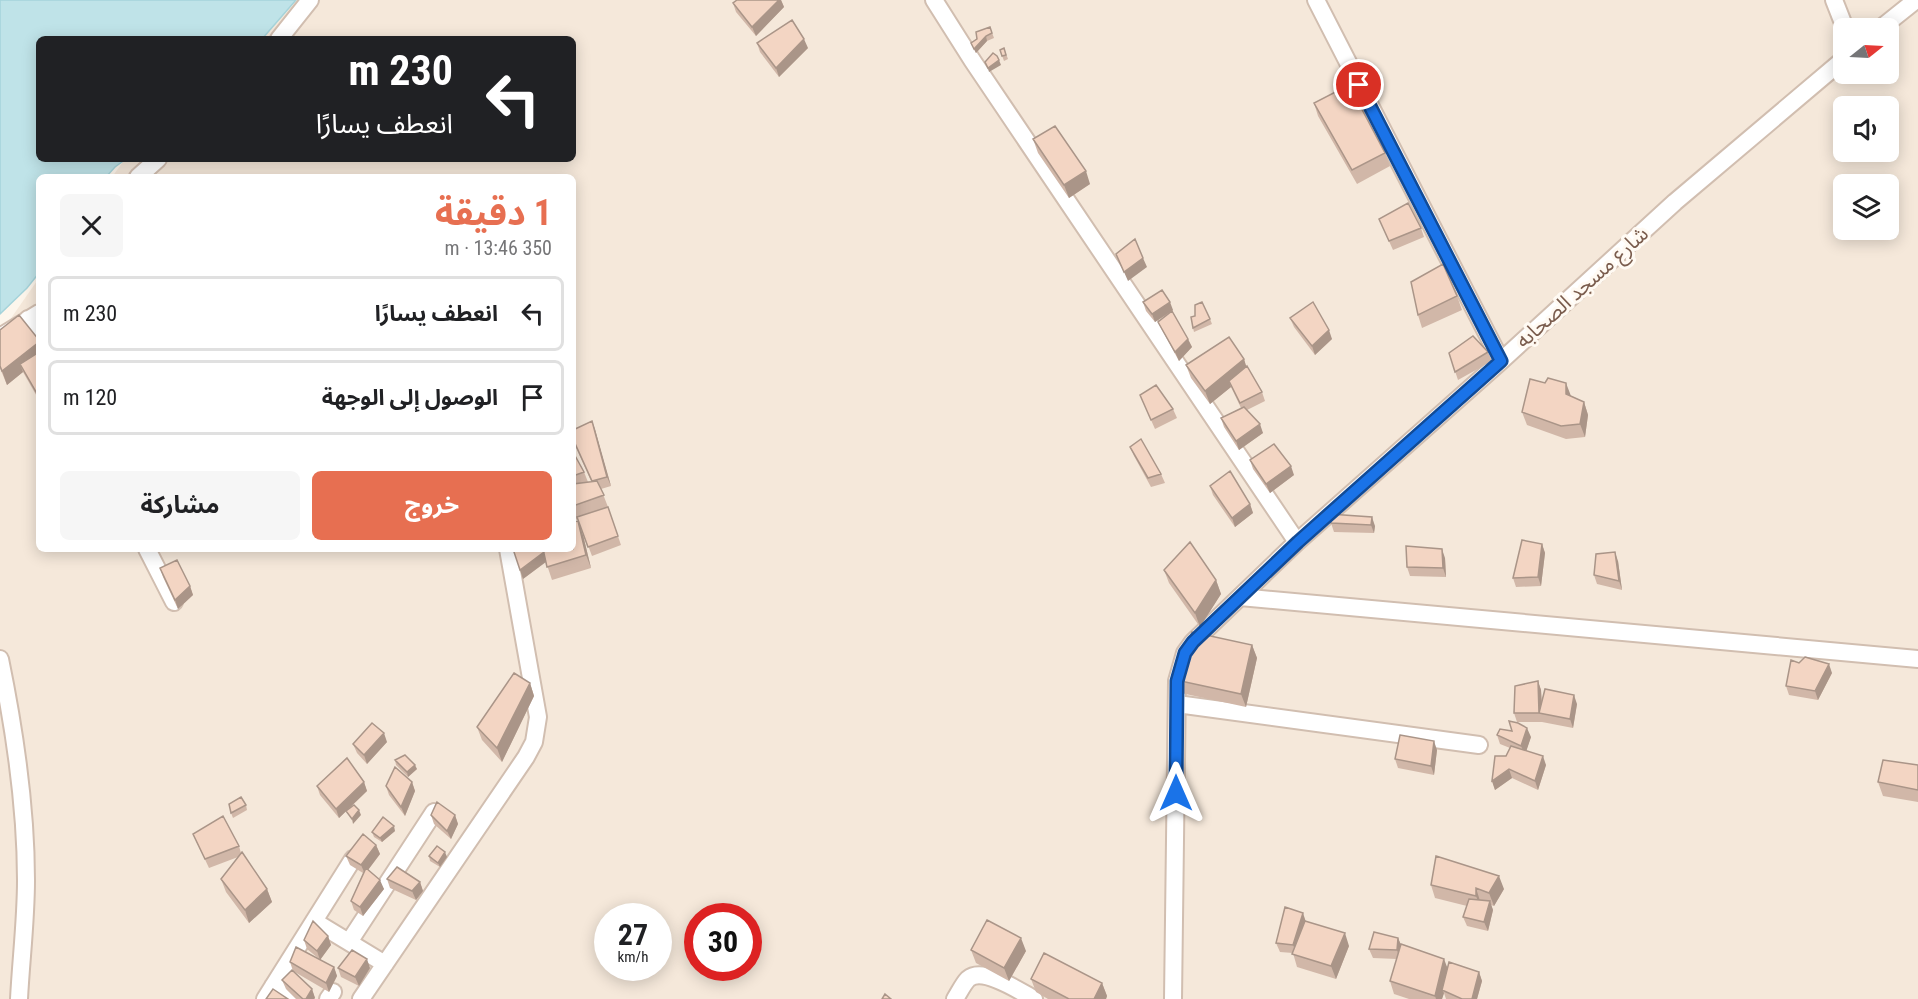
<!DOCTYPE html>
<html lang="ar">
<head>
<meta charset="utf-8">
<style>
  body { margin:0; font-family:"Roboto Condensed","Noto Sans Arabic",sans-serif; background:#f6f6f6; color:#202124; direction:rtl; height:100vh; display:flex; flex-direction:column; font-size:22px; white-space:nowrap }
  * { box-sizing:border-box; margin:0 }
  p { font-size:20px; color:#757577 }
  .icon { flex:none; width:33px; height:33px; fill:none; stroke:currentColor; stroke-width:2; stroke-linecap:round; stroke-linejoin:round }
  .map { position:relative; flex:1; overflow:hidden; direction:ltr }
  .side { position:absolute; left:36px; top:174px; width:540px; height:378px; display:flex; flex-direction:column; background:#fff; border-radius:9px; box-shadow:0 3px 15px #0003; direction:rtl }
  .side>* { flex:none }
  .hud { position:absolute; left:36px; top:36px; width:540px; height:126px; border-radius:9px; box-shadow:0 3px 15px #0003; direction:rtl; background:#202124; color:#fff; overflow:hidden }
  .needle { width:39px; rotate:72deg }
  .fabs { position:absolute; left:1833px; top:18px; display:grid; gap:12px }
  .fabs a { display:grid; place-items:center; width:66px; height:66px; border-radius:9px; background:#fff; box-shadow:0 3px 15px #0003; font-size:30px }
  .speed { position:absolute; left:594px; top:903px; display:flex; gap:12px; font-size:30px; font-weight:700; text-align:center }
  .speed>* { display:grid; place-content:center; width:78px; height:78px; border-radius:50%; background:#fff; box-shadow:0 3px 15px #0003; line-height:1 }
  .speed small { font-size:15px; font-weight:400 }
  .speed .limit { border:9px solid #d22; background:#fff; color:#111 }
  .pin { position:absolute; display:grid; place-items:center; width:51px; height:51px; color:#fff; margin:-26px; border:3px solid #fff; border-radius:50%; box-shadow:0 2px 6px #0007 }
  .me { position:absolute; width:66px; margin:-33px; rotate:0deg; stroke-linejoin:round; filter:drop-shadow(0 0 4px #0008) }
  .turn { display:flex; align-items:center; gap:21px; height:126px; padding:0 24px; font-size:27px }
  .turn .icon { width:78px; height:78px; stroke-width:2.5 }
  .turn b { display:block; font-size:42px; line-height:51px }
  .round { display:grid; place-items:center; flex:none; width:63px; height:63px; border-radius:9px; background:#f6f6f6 }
  .summary { display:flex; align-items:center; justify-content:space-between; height:102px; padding:0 24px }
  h1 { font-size:36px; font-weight:700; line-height:45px; color:#e76f51 }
  .action { display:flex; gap:12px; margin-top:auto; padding:12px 24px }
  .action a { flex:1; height:69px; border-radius:9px; background:#e76f51; color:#fff; font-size:24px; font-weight:700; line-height:69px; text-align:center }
  .action a+a { background:#f6f6f6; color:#202124 }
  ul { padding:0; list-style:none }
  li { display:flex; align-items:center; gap:18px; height:75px; margin:0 12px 9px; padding:0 12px; border:3px solid #e0e0e0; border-radius:9px }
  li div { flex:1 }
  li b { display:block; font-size:22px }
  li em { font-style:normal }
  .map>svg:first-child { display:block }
  .residential { fill:#f5e8da; fill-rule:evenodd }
  .water { fill:#bfe3e8; stroke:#a5d3da; stroke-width:1.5 }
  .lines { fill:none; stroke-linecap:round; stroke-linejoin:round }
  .minor-casing { stroke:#d1beb0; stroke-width:20 }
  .minor { stroke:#fff; stroke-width:16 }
  .wall { fill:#d1b7a8 }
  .shaded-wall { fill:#aa9588 }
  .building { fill:#f3d5c3; stroke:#aa9588; stroke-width:1.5 }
  .route-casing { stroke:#114b97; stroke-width:15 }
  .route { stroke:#1a73e8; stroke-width:10 }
  .labels { text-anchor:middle; stroke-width:6; stroke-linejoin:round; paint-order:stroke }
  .street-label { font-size:21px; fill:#7a5c4d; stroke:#fffaf3 }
</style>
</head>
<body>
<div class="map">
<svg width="1918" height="999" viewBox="0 0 1918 999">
  <rect width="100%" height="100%" fill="#fdf6ec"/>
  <!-- residential -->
  <path class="residential" d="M252 0H1918V999H0V334L39 278V549H573V177H112L125 159H573V39H220ZM1844 28H1888V74H1844ZM1844 106H1888V152H1844ZM1844 184H1888V230H1844ZM608 916H658V968H608ZM698 916H748V968H698Z"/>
  <!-- water -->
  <path class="water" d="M0 0H296L262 39H39V159H126L115 167 106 177H39V273L27 288 0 314Z"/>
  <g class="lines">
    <defs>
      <path id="minor" d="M934 0 972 60 1297 542
        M1316 0 1501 361
        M1834 0 1845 28
        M1881 28 1916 0
        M279 39 310 0
        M138 177 158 159
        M28 319 39 339
        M0 337 39 313
        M147 549 174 602
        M1240 597 1918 659
        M0 659C15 732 26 805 26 880 26 920 21 960 19 999
        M1177 704 1479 745
        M314 921 385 964
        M349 942 434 812
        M273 986 292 999
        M265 999 353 859
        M328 999 333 992
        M361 999 526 757 534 742 538 717 508 549
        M955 999C959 993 963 984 968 979 983 966 1019 991 1034 999
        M1173 999 1177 681 1185 653 1193 642 1297 542 1501 361 1675 202 1844 59"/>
    </defs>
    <!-- minor casing -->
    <use href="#minor" class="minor-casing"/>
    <!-- minor -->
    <use href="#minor" class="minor"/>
  </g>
  <!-- wall -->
  <path class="wall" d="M737 0H781L784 7 756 36 736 12 733 3Z
    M990 27 994 38 987 41 976 53 971 43Z
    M757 43 808 48 779 77 760 52Z
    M1004 48 1008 59 1004 61 1000 50Z
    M1314 103 1385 153 1390 166 1357 184 1318 116Z
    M1033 139 1090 184 1069 198 1038 153Z
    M1379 219 1421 228 1424 237 1393 250Z
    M1457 296 1462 310 1422 328 1418 315Z
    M1143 302 1173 310 1172 311 1192 347 1179 361 1162 330 1158 322 1170 313 1155 322 1146 311Z
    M1290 318 1332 339 1315 355 1294 327Z
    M1210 319 1212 324 1194 332 1193 328Z
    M0 330 39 340V400L23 372 7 385 0 368Z
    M1488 352 1492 361 1458 380 1449 353Z
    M1244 359 1246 367 1262 392 1265 401 1247 410 1263 433 1239 450 1224 427 1221 418 1241 408 1231 387 1210 404 1191 378 1186 365Z
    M1545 383 1584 402 1588 415 1585 437 1566 439 1527 425 1522 412Z
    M1140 395 1173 409 1177 418 1155 429Z
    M592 421 611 486 601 489 608 507 621 545 592 556 578 519 573 521V452L584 472 588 482 591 481 573 441V430Z
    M1130 447 1161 474 1165 483 1151 487 1134 456Z
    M1250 460 1294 475 1270 493 1253 469Z
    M1210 486 1250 504 1253 513 1235 527 1213 495Z
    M1329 514 1375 526 1374 533 1334 532 1331 523Z
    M583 535 591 568 552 580 546 562 523 579 543 551Z
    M1542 544 1545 553 1541 586 1516 587 1513 578Z
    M1445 558 1446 577 1410 576 1407 567Z
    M1618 561 1622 590 1597 584 1594 575Z
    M160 568 190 586 193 595 178 609 163 577Z
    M1164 570 1216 580 1221 594 1200 627 1169 583Z
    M1252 645 1257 658 1246 707 1181 693 1176 680Z
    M1799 663 1832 673 1818 700 1789 695 1786 686Z
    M1538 681 1541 690 1542 702 1577 704 1573 728 1542 722H1517L1514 713Z
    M530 683 534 696 502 762 482 740 477 727Z
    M1497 735 1531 737 1526 751 1546 765 1538 790 1512 778 1495 790 1492 781 1510 748 1500 744Z
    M387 742 367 764 357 753 353 744Z
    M1437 750 1434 775 1398 768 1395 759Z
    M395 760 417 769 408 777 396 765Z
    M1918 765V802L1883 796 1878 782Z
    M364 782 367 791 339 818 320 795 317 786Z
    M412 782 415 791 405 816 389 795 386 786Z
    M246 805 247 810 233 818 231 813Z
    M431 815H455L458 824 451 839 434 824Z
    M395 831 382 842 374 837 372 832Z
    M193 834 239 846 241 853 267 889 272 902 249 923 226 892 221 879 238 857 209 868Z
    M376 845 380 854 368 870 384 889 363 916 354 910 351 901 363 873 350 865 346 856Z
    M429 856 447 857 440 867 430 861Z
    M387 879 420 882 423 891 416 900 390 888Z
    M1431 885 1504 889 1494 906 1491 905 1493 910 1488 931 1467 926 1463 917 1467 906 1435 898Z
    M1306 921 1349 946 1336 979 1297 967 1293 953 1280 952 1276 943Z
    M328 936 331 945 320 960 334 967 337 976 329 992 293 971 290 962 318 958 307 949 304 940Z
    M1398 938 1401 945 1447 968 1479 972 1482 981 1477 999H1446L1444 993 1442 999H1409L1394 994 1390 981 1397 959 1373 958 1369 949Z
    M971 950 1026 951 1009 981 976 963Z
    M338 968H370L359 986 341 977Z
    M1031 979 1102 983 1107 996 1106 999H1048L1036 992Z
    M282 980 312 989 315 998 314 999H296L286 989Z"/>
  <!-- shaded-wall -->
  <path class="shaded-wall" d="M779 0H781L784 7 756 36 752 27Z
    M986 36 987 41 976 53 974 49Z
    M804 39 808 48 779 77 776 68Z
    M999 60 1001 65 989 72 988 68Z
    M1086 171 1090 184 1069 198 1064 185Z
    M1143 258 1147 267 1128 281 1124 272Z
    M1170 302 1173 310 1155 322 1152 314Z
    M1329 330 1332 339 1315 355 1312 346Z
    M1188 339 1192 347 1179 361 1175 352Z
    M39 342V359L20 364 23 372 7 385 2 371Z
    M1244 359 1248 372 1229 381 1231 387 1210 404 1205 391Z
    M1566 383 1571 396 1566 394Z
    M1584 402 1588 415 1585 437 1580 424Z
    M592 421 595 429 611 486 607 477Z
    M1260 424 1263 433 1239 450 1236 441Z
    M1291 466 1294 475 1270 493 1266 484Z
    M1250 504 1253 513 1235 527 1232 518Z
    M1372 517 1375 526 1374 533 1371 525Z
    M578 521 583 535 591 568 586 555Z
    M1542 544 1545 553 1541 586 1538 577Z
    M1442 549 1445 558 1446 577 1443 568Z
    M544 552 547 561 523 579 520 570Z
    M1615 552 1618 561 1622 590 1619 581Z
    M1216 580 1221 594 1200 627 1195 613Z
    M190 586 193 595 178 609 175 600Z
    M1252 645 1257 658 1246 707 1241 694Z
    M1829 664 1832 673 1818 700 1815 691Z
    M1538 681 1541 690 1542 713H1539Z
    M530 683 534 696 502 762 497 748Z
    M1574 695 1577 704 1573 728 1570 719Z
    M1527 728 1531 737 1525 755 1521 746Z
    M384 733 387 742 367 764 364 755Z
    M1434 741 1437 750 1434 775 1431 766Z
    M1543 756 1546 765 1538 790 1535 781Z
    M415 765 417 769 408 777 407 772Z
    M1509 769 1512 778 1495 790 1492 781Z
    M364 782 367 791 339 818 336 809Z
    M412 782 415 791 405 816 401 807Z
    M359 810 361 815 353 824 352 819Z
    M455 815 458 824 451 839 447 831Z
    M394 826 395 831 382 842 380 838Z
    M376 845 380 854 365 874 361 865Z
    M445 852 447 857 440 867 438 863Z
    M1499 876 1504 889 1494 906 1489 893Z
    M380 880 384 889 363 916 360 907Z
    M420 882 423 891 416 900 412 891Z
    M1476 888 1480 901 1481 909 1476 896Z
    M267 889 272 902 249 923 245 910Z
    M1490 901 1493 910 1488 931 1484 922Z
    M1303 913 1306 922 1297 954 1293 945Z
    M1345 933 1349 946 1336 979 1331 966Z
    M328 936 331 945 320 960 317 951Z
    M1021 938 1026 951 1009 981 1004 968Z
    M1398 938 1402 947 1400 959 1397 950Z
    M367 959 370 968 359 986 355 977Z
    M1444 959 1449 972 1442 990 1444 993 1442 999H1436L1435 996Z
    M334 967 337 976 329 992 326 983Z
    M1479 972 1482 981 1477 999H1472Z
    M1102 983 1107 996 1106 999H1094Z
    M312 989 315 998 314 999H306Z"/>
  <!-- building -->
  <path class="building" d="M737 0H779L752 27 733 3Z
    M792 20 804 39 776 68 757 43Z
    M990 27 992 33 986 36 974 49 971 43 977 39 976 32Z
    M1004 48 1006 55 1002 56 1000 50Z
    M993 53 997 56 999 60 988 68 985 62Z
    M1349 85 1385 153 1352 170 1314 103Z
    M1055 126 1086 171 1064 185 1033 139Z
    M1408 203 1421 228 1389 241 1379 219Z
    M1135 239 1143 258 1124 272 1116 254Z
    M1443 264 1457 296 1418 315 1411 282Z
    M1162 290 1170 302 1152 314 1143 302Z
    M1202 302 1210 319 1193 328 1191 317 1195 316V305Z
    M1313 302 1329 330 1312 346 1290 318Z
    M1172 311 1188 339 1175 352 1158 322Z
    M19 315 39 340V342L2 371 0 366V330Z
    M1473 336 1488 352 1455 372 1449 353Z
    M1229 337 1244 359 1205 391 1186 365Z
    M39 352V397L20 364Z
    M1247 366 1262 392 1240 403 1229 381Z
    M1548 378 1566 383V394L1584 402 1580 424 1561 426 1522 412 1530 379 1545 383Z
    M1156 385 1173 409 1151 420 1140 395Z
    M1244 407 1260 424 1236 441 1221 418Z
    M592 421 607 477 592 481 573 439V430Z
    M1141 439 1161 474 1148 478 1130 447Z
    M1274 444 1291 466 1266 484 1250 460Z
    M573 452 584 472 573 476Z
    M1230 471 1250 504 1232 518 1210 486Z
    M597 481 604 495 573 506V484Z
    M608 507 618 536 588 547 577 517Z
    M1329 514 1372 517 1371 525 1331 523Z
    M578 521 586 555 547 567 543 549H573V522Z
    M1522 540 1542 544 1538 577 1513 578Z
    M1190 542 1216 580 1195 613 1164 570Z
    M1406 546 1442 549 1443 568 1407 567Z
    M513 549H541L544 552 520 570Z
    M1615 552 1619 581 1594 575 1596 554Z
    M177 560 190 586 175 600 160 568Z
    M1192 632 1252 645 1241 694 1176 680Z
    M1805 657 1829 664 1815 691 1786 686 1791 660 1799 663Z
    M514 673 530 683 497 748 477 727Z
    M1538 681 1539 713 1545 689 1574 695 1570 719 1539 713H1514L1515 686Z
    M1509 721 1518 723 1527 728 1521 746 1497 735 1500 729 1512 731Z
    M372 723 384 733 364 755 353 744Z
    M1400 735 1434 741 1431 766 1395 759Z
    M1511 746 1543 756 1535 781 1509 769 1492 781 1495 756H1506Z
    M405 755 415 765 407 772 395 760Z
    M347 758 364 782 336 809 317 786Z
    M1883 760 1918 765V790L1878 782Z
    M395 767 412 782 401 807 386 786Z
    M241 797 246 805 231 813 229 804Z
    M437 802 455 815 447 831 431 815Z
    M354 805 359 810 352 819 346 811Z
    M223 816 239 846 205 859 193 834Z
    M383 817 394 826 380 838 372 832Z
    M363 834 376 845 361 865 346 856Z
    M437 846 445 852 438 863 429 856Z
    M242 852 267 889 245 910 221 879Z
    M1436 856 1499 876 1489 893 1476 888V896L1431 885Z
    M397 867 420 882 412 891 387 879Z
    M366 868 380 880 360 907 351 901Z
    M1469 899 1490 901 1484 922 1463 917Z
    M1285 907 1303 913 1293 945 1276 943Z
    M987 920 1021 938 1004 968 971 950Z
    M313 921 328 936 317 951 304 940Z
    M1305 921 1345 933 1331 966 1292 954Z
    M1374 932 1398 938 1397 950 1369 949Z
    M1401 944 1444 959 1435 996 1390 981Z
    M296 947 334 967 326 983 290 962Z
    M352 950 367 959 355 977 338 968Z
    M1044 953 1102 983 1094 999H1069L1031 979Z
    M1449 962 1479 972 1472 999H1462L1442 990Z
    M292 970 312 989 306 999H303L282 980Z
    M273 989 288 999H266Z
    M885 994 891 999H882Z"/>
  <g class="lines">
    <defs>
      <path id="route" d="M1176 793 1177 681 1185 653 1193 642 1298 542 1501 361 1359 85"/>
    </defs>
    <!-- route casing -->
    <use href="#route" class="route-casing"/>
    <!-- route -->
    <use href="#route" class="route"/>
  </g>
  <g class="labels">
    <!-- street labels -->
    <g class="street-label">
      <text transform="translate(1582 287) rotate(-42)" y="7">شارع مسجد الصحابه</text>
    </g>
  </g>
</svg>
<div class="fabs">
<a><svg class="needle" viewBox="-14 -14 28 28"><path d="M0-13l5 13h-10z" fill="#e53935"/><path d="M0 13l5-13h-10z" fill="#757577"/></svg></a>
<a><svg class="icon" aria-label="sound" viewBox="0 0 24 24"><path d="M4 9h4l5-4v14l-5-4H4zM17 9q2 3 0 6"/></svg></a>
<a><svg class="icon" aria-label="layers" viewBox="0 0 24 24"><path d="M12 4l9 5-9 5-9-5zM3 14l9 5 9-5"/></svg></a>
</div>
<div class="speed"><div>27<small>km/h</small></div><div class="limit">30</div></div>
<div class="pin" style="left:1359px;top:85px;background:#d93025"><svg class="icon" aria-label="arrive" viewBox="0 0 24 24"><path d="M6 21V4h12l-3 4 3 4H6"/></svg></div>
<svg class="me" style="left:1176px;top:793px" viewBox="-20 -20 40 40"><path d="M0-17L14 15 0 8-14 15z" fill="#1a73e8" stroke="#fff" stroke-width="4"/></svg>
<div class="hud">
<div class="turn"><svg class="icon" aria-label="left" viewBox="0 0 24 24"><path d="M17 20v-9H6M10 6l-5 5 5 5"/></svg><div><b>230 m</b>انعطف يسارًا</div></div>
</div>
<section class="side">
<div class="summary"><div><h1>1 دقيقة</h1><p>350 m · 13:46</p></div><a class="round"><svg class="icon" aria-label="close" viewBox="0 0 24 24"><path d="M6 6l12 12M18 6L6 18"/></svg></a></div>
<ul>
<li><svg class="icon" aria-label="left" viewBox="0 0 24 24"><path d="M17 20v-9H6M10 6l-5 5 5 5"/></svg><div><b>انعطف يسارًا</b></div><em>230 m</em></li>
<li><svg class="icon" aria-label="arrive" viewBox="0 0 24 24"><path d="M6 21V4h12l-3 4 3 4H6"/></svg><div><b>الوصول إلى الوجهة</b></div><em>120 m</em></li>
</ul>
<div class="action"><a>خروج</a><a>مشاركة</a></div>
</section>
</div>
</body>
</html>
